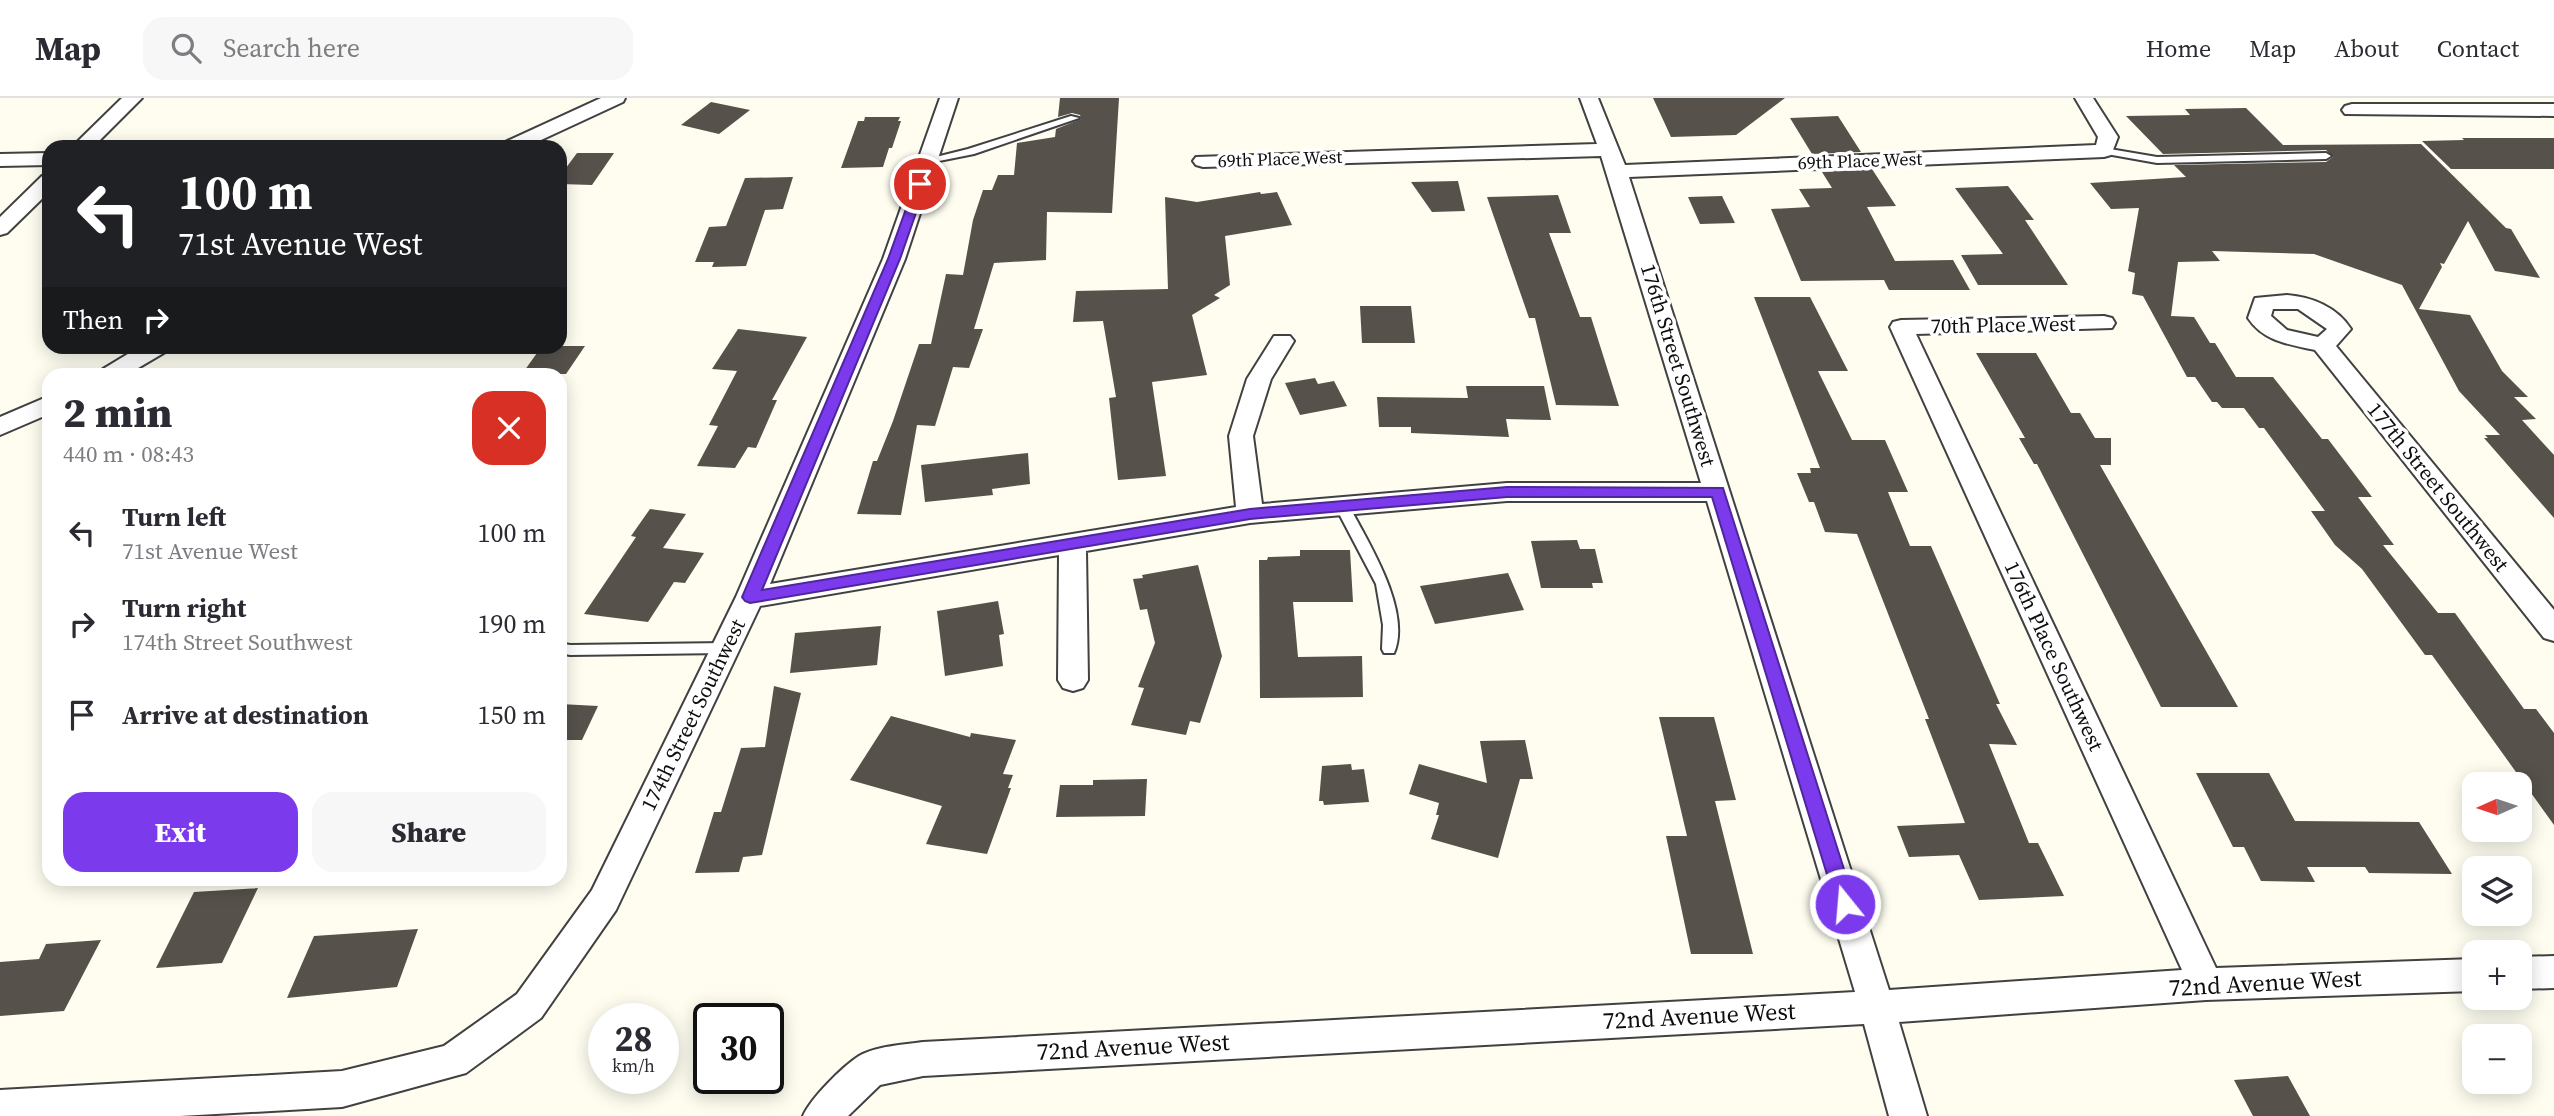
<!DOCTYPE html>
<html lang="en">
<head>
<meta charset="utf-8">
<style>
  body { margin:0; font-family:"Source Serif 4",serif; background:#f7f7f7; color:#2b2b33; height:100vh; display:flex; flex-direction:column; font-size:26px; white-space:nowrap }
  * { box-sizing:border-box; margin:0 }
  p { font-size:23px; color:#7c7c81 }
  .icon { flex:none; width:38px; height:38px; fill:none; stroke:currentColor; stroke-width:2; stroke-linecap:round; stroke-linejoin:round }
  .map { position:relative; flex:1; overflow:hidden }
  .details { position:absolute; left:42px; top:270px; width:525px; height:518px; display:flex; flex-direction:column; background:#fff; border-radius:21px; box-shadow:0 4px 18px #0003 }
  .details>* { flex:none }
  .banner { position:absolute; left:42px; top:42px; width:525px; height:214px; border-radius:21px; box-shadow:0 4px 18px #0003; background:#202124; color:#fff; overflow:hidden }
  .needle { width:46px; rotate:267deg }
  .fabs { position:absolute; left:2462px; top:674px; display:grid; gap:14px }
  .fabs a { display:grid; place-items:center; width:70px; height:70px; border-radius:14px; background:#fff; box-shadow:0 4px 18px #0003; font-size:35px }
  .speed { position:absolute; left:588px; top:905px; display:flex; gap:14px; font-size:35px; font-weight:700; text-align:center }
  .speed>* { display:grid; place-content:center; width:91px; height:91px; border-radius:50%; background:#fff; box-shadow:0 4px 18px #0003; line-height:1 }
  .speed small { font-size:18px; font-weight:400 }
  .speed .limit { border:4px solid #111; border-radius:10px; background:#fff; color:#111 }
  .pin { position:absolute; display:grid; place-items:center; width:60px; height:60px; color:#fff; margin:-30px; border:4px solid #fff; border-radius:50%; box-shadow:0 2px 7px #0007 }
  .me { position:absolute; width:77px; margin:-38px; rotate:343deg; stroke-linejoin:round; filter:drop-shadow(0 0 5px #0008) }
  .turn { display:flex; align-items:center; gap:24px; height:147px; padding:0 21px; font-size:32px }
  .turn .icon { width:91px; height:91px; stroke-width:2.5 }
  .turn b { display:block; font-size:49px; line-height:60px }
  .then { display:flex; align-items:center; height:66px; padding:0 21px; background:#0003; gap:14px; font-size:26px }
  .round { display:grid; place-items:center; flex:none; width:74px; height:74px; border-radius:21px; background:#f7f7f7 }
  .head { display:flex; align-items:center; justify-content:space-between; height:119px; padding:0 21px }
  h1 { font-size:42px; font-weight:800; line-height:52px }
  .button { display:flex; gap:14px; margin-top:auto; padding:14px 21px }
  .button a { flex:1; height:80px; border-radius:21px; background:#7c3aed; color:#fff; font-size:28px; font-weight:800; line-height:80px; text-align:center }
  .button a+a { background:#f7f7f7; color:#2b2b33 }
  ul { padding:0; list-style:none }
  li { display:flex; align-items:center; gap:21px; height:91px; padding:0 21px }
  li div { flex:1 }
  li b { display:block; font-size:26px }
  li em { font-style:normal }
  header { display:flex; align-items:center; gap:42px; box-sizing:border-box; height:98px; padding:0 35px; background:#fff; border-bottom:2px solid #e1e1e2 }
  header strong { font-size:33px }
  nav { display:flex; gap:38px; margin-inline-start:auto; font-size:24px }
  .search { width:490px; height:63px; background:#f7f7f7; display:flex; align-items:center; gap:18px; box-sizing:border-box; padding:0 24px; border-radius:21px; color:#7c7c81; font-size:26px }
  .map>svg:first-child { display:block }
  .building { fill:#56514b }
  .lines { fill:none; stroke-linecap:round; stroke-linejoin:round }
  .lane-casing { stroke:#414141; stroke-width:4 }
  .street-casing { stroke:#414141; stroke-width:4 }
  .lane { fill:#fff; fill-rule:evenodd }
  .street { fill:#fff; fill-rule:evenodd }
  .route { fill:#7c3aed; stroke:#51269a; stroke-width:2 }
  .labels { text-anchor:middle; stroke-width:7; stroke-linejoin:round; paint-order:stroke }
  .far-street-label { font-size:18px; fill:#0e0e0e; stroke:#fff }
  .street-label { font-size:21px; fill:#0e0e0e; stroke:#fff }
  .near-street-label { font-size:24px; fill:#0e0e0e; stroke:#fff }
</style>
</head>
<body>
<header>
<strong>Map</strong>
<div class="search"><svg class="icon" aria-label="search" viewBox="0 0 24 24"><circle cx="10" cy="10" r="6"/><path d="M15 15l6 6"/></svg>Search here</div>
<nav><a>Home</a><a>Map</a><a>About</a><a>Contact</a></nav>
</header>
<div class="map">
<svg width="2554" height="1018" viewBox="0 0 2554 1018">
  <rect width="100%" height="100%" fill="#fefdf0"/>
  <!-- building -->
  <path class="building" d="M1060 0H1119L1112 115 1047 114 1046 162 994 165 974 231H983L969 270 953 269 935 328 917 327 901 417 857 416 873 363H877L893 323 919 246H931L946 176 963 177 973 122 983 92H992L998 77H1014L1017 45 1055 39 1056 31 1081 21 1080 17 1072 15 1058 19Z
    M1653 0H1785L1736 37 1671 39Z
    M711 4 750 12 719 36 681 27Z
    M2246 10 2283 47 2421 46 2506 130 2511 131 2540 180 2495 173 2468 123 2444 166 2440 165 2442 169 2419 211 2470 217 2502 273 2528 299H2514L2536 321 2522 322 2554 357V420L2484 340H2488L2485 337H2500L2459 293 2402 187 2314 156 2212 153 2220 163 2178 164 2171 218 2194 219 2210 245H2215L2236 279H2273L2322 341H2328L2372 399H2358L2394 447H2383L2438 515H2455L2524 611H2536L2554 635V727L2432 557H2425L2362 471 2335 447 2311 413H2325L2264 330H2259L2244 310H2222L2217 304H2212L2195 279H2187L2143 198 2132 196 2135 175 2128 173 2139 110 2111 111 2090 85 2186 79 2174 67 2326 64 2333 59 2326 52 2163 56 2126 18 2190 17 2185 11Z
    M1838 18 1861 54 1812 56 1790 20Z
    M865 19H900L898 23H901L892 50H889L883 69 841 70 858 23H864Z
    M2462 40H2554V71H2451L2422 43 2464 42Z
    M577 55H614L592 87 560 86V78Z
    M1872 71 1896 108 1867 109 1895 163 1953 162 1970 192H1889L1884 182 1801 183 1771 111 1810 109 1799 91 1832 90 1822 74Z
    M793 79 783 111 765 112 746 168 712 169 714 164H695L709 129 726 128 745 80Z
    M1458 83 1465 113 1432 114 1411 84Z
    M2008 88 2034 122H2025L2068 187H1978L1961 157 2003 156 1955 90Z
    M1260 94 1261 96 1277 94 1292 127 1225 138 1230 187 1214 197 1220 200 1192 217 1207 277 1152 284 1166 378 1118 382 1109 300 1116 299 1103 223 1073 224 1076 193 1168 191 1165 99 1197 104Z
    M1558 97 1571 135H1549L1580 219H1591L1619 308 1556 307 1535 220H1529L1487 99Z
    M1722 98 1735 125 1700 126 1688 99Z
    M1754 199H1810L1848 273H1818L1852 342H1885L1908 394H1888L1910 448H1931L2000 606H1996L2017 647 1989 646 2029 745H2038L2064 798 1979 802 1959 757 1909 759 1897 728 1965 725 1925 621H1929L1857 436 1825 434 1814 404H1809L1797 375H1811L1810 370H1820Z
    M1360 208H1411L1415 245H1362Z
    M738 231 807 239 772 302H777L756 350 748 349 735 370 697 368 718 328 709 327 737 273 712 271Z
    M542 248H585L566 276H522Z
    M1976 255H2036L2071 315H2080L2095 340H2111V367H2100L2238 609H2161L2037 366H2034L2019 340H2025Z
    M1315 280 1318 286 1334 283 1347 308 1300 317 1285 285Z
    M1466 288H1544L1551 322 1506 321 1509 339 1411 335V329H1379L1377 299 1468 300Z
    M1028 355 1030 386 992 391 993 397 925 404 921 367Z
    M650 411 686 416 663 450 704 455 685 485 674 484 648 524 584 516 636 439 631 438Z
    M1577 442 1580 451H1595L1603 485H1592L1593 490H1541L1531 443Z
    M1300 452H1350L1353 504H1293L1298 559 1362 558 1363 599 1260 600 1259 462H1267L1268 459 1300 458Z
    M1198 467 1222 558 1200 625 1190 623 1186 637 1131 627 1144 590 1138 589 1155 545 1147 511 1140 512 1133 481 1143 480 1142 477Z
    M1508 475 1524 512 1435 526 1420 488Z
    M998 503 1004 536 999 537 1003 568 945 578 937 513Z
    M881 528 877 567 790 575 795 535Z
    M774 588 801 595 762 757 743 759 739 774 695 775 714 714H721L741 650 765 649Z
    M560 606 598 608 582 642H560Z
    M891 618 970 639 971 635 1016 642 1003 676 1013 677 1008 690H1011L987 756 926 746 942 708 850 682Z
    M1659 619H1714L1736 702 1715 703 1753 856H1691L1666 738H1687Z
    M1525 642 1533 681H1520L1498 760 1431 741 1439 717H1436L1439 705 1409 696 1419 666 1487 685 1480 643Z
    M1351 666 1352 672 1364 671 1369 704 1324 707 1323 703H1319L1322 668Z
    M2196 675H2269L2295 723 2419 724 2452 776 2369 775 2365 769H2307L2315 784 2261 783 2244 749H2233Z
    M1147 681 1145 718 1056 719 1060 687H1093V682Z
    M258 790 222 865 156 870 194 794Z
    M418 831 397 889 287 900 314 838Z
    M101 842 64 913 0 918V864L39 861 46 846Z
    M2288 978 2310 1018H2253L2234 982Z"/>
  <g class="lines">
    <defs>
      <path id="lane" d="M1071 18 1079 20 974 56 929 65 924 62 968 51Z
        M2104 50 2157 59 2326 55 2331 58 2326 61 2157 65 2101 55 2099 53Z
        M1342 403 1349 408C1368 444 1412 513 1394 555H1384L1382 551 1383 527 1376 486 1335 408Z
        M560 545 570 547 726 545 731 546 733 550 731 554 726 555 570 557 560 555Z"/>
      <path id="street" d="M122 0H142L93 49H72Z
        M601 0H625L623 4 526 49H500L503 45Z
        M940 0H958L905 161 770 486 1236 409 1229 338 1247 281 1274 238H1290L1294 243 1271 281 1253 338 1262 406 1507 385H1701L1601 58 1203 69 1196 67 1193 63 1196 59 1597 46 1580 0H1598L1625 67 2096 47 2098 39 2075 0H2093L2118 39 2111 57 2104 59 1629 79 1889 892 2182 872 1890 229 1893 224 1901 222 2104 218 2112 220 2115 225 2112 230 1916 236 2216 870 2474 861V893L2206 902 1899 924 1927 1018H1889L1864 926 923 978 880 987 848 1018H803C811 1000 842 969 859 958 876 948 903 947 923 944L1855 894 1707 403H1507L1250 425 1086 453 1088 582 1083 590 1073 593 1063 590 1058 582 1059 457 760 508 616 812 541 920 466 975 342 1009 180 1018H0V992L342 973 444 948 517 896 592 792 736 499 883 161Z
        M2352 6H2554V18L2345 16 2342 12 2345 8Z
        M49 55V67L0 68V56Z
        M49 76V94L7 135 0 137V119L42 78Z
        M2287 197C2312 199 2337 209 2351 231L2336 248 2554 512V543L2544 540 2315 252C2289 246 2264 244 2248 220L2255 200ZM2273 211H2298L2327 231 2318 239 2287 232 2271 218Z
        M141 248H170L167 253 128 276H99L103 271Z
        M49 298V316L0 337V319Z
        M2554 858V890L2520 891V859Z"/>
    </defs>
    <!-- lane casing -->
    <use href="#lane" class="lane-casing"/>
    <!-- street casing -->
    <use href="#street" class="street-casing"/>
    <!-- lane -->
    <use href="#lane" class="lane"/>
    <!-- street -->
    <use href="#street" class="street"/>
  </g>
  <!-- route -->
  <path class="route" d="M920 83 926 86 900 161 762 492 1250 411 1507 389 1723 390 1855 806 1852 812 1845 814 1838 812 1836 806 1712 399H1507L1250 421 750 505 745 503 742 499 888 161 915 86Z"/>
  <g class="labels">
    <!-- far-street labels -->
    <g class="far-street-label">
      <text transform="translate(1280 61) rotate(-2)" y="6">69th Place West</text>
      <text transform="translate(1860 63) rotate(-2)" y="6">69th Place West</text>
    </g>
    <!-- street labels -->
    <g class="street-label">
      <text transform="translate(2003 227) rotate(-1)" y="7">70th Place West</text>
      <text transform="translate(1678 267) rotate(73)" y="7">176th Street Southwest</text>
      <text transform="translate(2438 389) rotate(51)" y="7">177th Street Southwest</text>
      <text transform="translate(2054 558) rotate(65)" y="7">176th Place Southwest</text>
      <text transform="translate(693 617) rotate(-64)" y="7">174th Street Southwest</text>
    </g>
    <!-- near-street labels -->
    <g class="near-street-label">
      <text transform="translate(2265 885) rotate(-3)" y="8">72nd Avenue West</text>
      <text transform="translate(1699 918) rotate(-3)" y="8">72nd Avenue West</text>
      <text transform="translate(1133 949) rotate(-3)" y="8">72nd Avenue West</text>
    </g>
  </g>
</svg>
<div class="fabs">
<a><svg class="needle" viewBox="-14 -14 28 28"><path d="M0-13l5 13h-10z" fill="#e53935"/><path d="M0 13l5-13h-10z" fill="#7c7c81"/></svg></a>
<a><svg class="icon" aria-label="layers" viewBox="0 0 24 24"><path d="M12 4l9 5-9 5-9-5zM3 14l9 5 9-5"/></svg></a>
<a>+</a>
<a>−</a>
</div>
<div class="speed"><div>28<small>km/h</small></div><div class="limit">30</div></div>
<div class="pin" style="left:920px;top:86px;background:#d93025"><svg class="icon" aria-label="arrive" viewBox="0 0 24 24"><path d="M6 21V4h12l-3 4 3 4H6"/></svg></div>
<svg class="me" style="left:1845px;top:806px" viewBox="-20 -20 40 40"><circle r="17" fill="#7c3aed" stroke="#fff" stroke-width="3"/><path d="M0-11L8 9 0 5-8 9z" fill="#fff"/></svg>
<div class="banner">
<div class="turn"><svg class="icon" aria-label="left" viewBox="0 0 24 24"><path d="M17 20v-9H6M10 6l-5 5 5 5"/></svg><div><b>100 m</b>71st Avenue West</div></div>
<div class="then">Then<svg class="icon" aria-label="right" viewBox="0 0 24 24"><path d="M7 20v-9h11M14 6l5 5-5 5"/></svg></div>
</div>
<section class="details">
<div class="head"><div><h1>2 min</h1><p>440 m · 08:43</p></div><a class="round" style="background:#d93025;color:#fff"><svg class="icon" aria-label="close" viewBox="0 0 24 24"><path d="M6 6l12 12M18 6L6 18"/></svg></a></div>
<ul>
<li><svg class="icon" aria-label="left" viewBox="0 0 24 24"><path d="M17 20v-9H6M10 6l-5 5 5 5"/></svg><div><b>Turn left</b><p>71st Avenue West</p></div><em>100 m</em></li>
<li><svg class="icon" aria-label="right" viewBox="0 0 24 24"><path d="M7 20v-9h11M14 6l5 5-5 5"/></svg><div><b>Turn right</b><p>174th Street Southwest</p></div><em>190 m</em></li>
<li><svg class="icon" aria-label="arrive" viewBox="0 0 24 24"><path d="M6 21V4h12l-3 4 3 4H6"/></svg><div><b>Arrive at destination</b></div><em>150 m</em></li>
</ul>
<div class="button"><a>Exit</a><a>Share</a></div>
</section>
</div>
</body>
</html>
